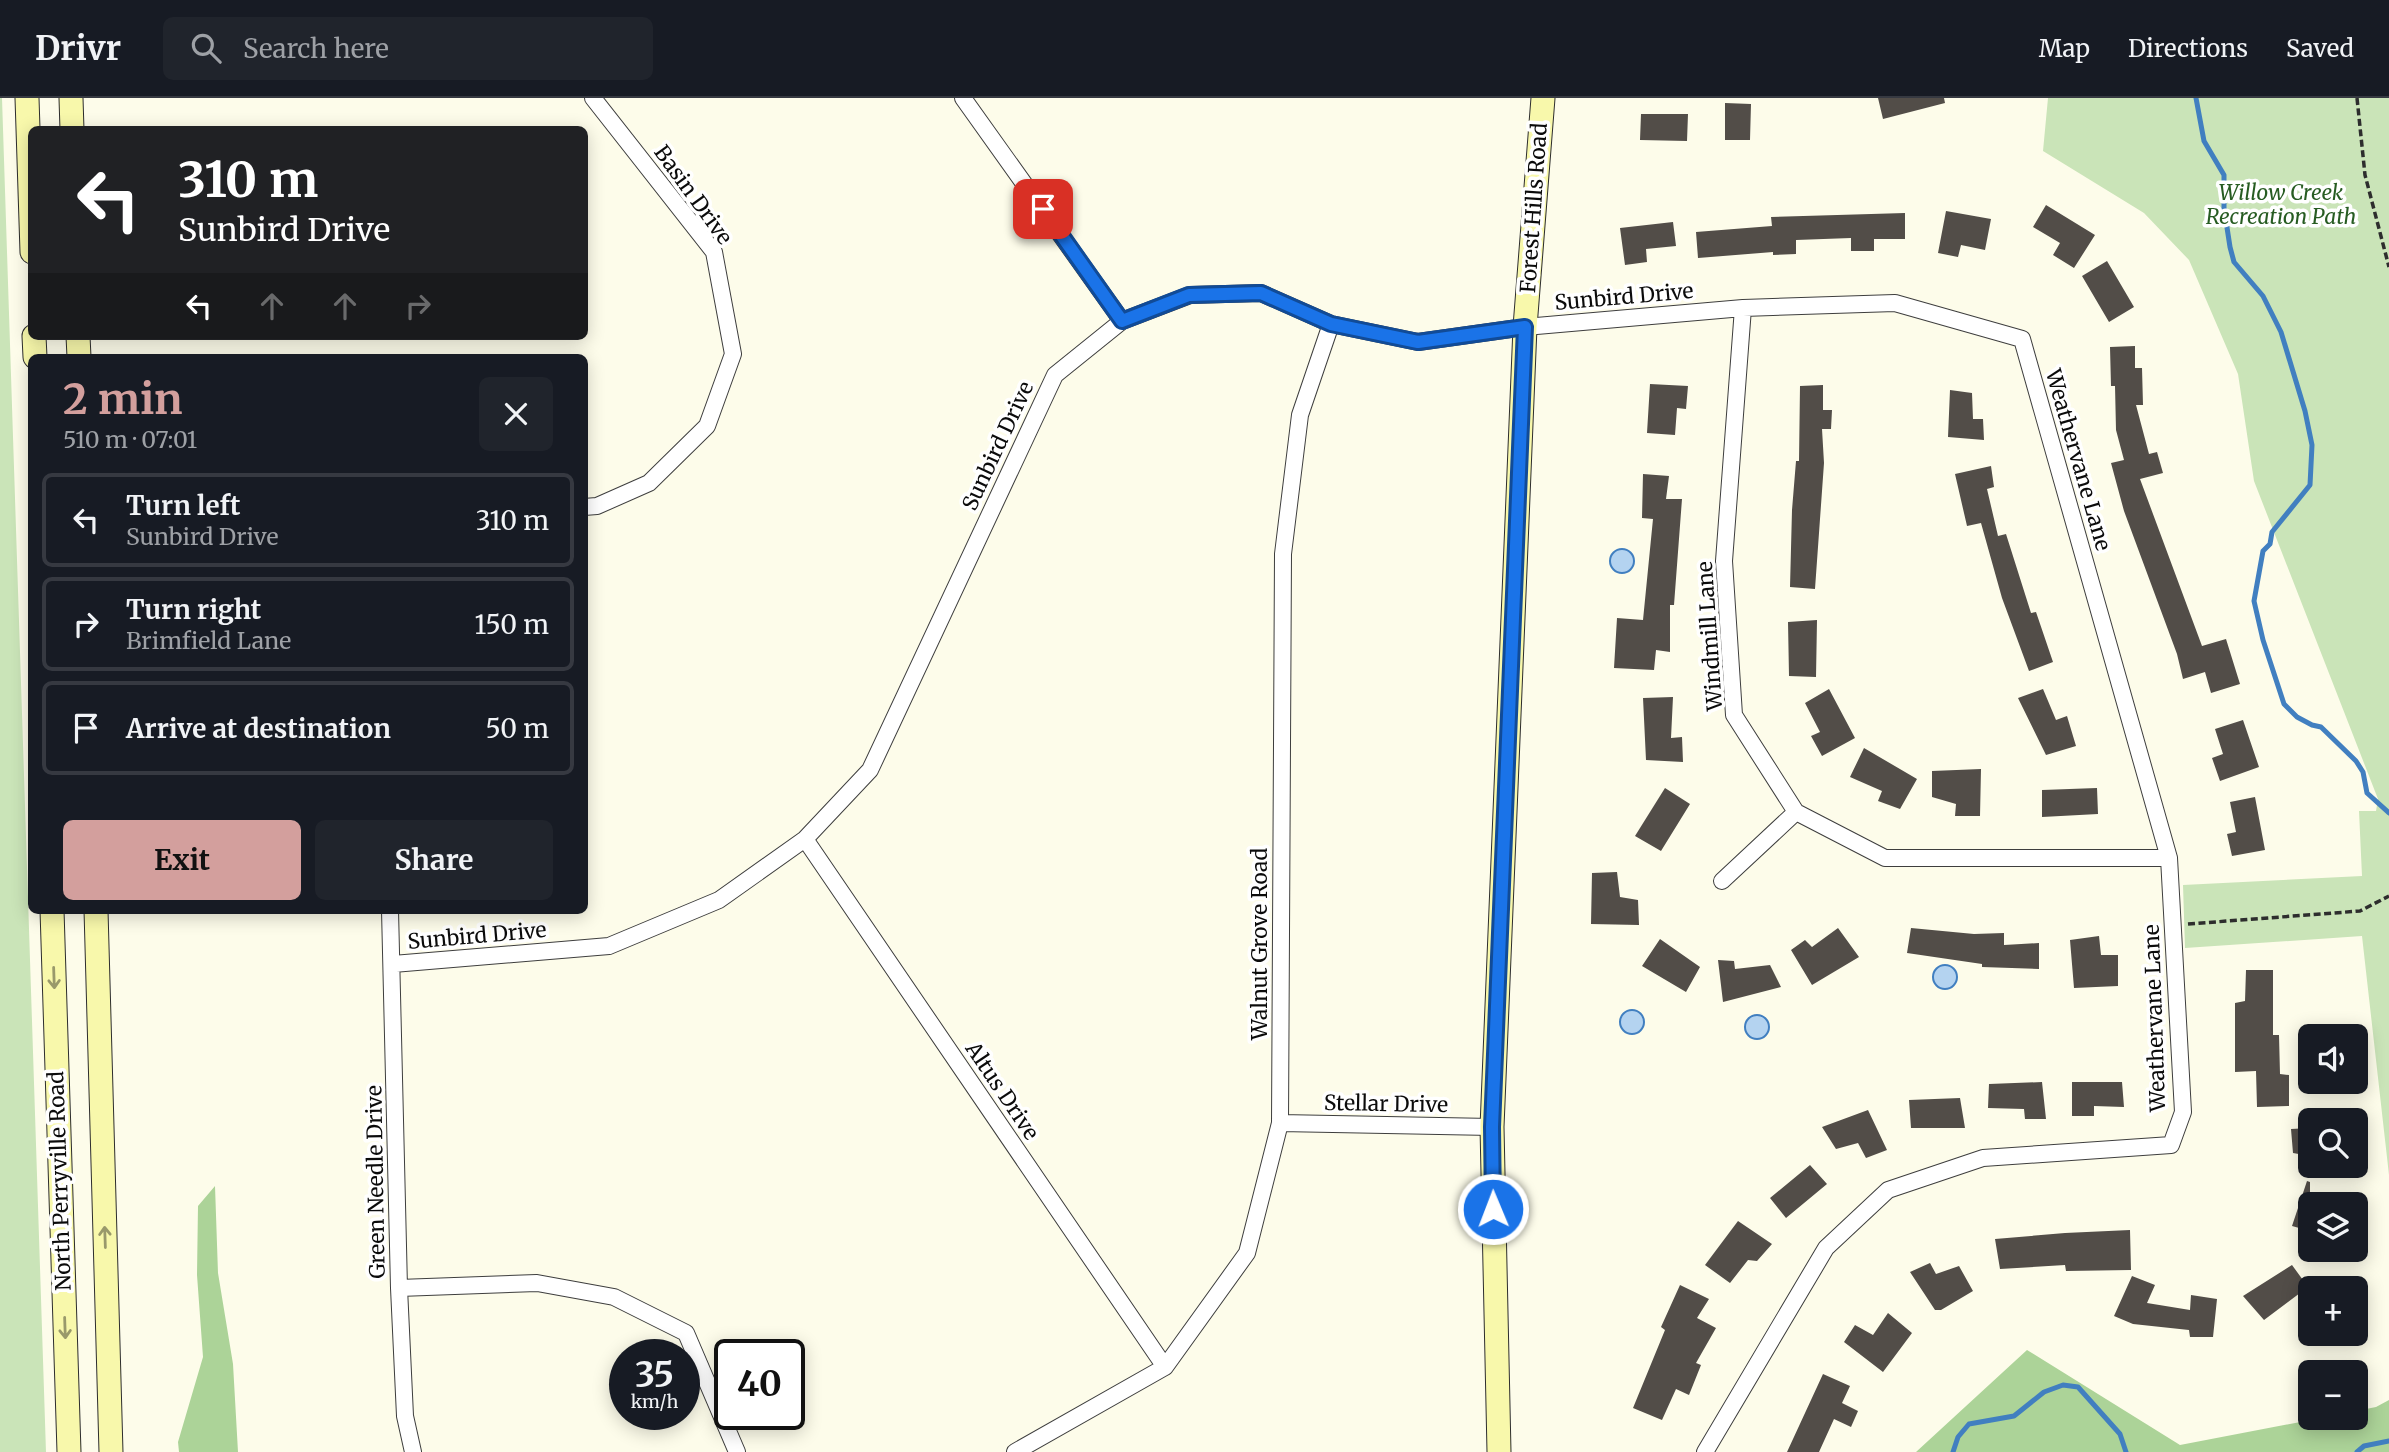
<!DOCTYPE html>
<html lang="en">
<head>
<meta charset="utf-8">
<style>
  body { margin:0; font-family:Merriweather,serif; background:#20242c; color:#f1f3f6; height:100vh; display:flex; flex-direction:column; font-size:26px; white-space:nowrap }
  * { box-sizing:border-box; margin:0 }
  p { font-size:23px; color:#9ea1a6 }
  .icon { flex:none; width:38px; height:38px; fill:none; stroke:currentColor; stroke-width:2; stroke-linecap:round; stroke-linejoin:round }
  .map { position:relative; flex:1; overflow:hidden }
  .panel { position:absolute; left:28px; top:256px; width:560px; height:560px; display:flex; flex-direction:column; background:#171b24; border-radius:10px; box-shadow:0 4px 18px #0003 }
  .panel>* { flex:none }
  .guide { position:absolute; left:28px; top:28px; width:560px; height:214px; border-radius:10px; box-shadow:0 4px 18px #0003; background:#202124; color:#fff; overflow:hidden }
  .controls { position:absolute; left:2298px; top:926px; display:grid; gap:14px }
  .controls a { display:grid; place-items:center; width:70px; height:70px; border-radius:10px; background:#171b24; box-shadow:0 4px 18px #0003; font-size:35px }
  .speed { position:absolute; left:609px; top:1241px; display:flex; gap:14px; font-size:35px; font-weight:700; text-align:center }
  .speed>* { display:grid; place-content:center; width:91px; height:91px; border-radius:50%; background:#171b24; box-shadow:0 4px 18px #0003; line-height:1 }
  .speed small { font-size:18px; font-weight:400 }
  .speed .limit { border:4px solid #111; border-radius:10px; background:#fff; color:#111 }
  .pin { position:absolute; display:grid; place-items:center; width:60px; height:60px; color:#fff; margin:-30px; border-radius:14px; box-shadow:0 4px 10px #0006 }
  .me { position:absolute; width:77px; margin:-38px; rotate:359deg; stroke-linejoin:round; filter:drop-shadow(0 0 5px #0008) }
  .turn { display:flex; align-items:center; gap:24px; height:147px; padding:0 35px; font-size:32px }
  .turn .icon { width:91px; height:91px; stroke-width:2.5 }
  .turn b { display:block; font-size:49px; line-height:60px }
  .lanes { display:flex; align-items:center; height:66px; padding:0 35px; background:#0003; justify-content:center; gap:35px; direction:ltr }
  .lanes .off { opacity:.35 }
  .round { display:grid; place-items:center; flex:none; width:74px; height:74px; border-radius:10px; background:#20242c }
  .head { display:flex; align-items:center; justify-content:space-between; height:119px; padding:0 35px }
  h1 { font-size:42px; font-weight:700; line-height:52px; color:#d39f9d }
  .button { display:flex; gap:14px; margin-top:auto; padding:14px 35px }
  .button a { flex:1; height:80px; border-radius:10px; background:#d39f9d; color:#111; font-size:28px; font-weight:700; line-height:80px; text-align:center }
  .button a+a { background:#20242c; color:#f1f3f6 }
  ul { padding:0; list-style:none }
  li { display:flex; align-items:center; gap:21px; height:94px; margin:0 14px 10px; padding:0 21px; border:4px solid #363941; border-radius:10px }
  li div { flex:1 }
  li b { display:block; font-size:26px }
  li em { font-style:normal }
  header { display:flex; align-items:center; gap:42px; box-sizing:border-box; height:98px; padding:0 35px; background:#171b24; border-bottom:2px solid #363941 }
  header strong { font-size:33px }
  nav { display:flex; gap:38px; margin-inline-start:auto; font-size:24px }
  .search { width:490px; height:63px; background:#20242c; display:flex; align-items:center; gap:18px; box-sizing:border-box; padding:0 24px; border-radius:10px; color:#9ea1a6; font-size:26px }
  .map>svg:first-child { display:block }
  .green { fill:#cae4b8 }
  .forest { fill:#acd398 }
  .water { fill:#b4d3f0; stroke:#417fc0; stroke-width:2 }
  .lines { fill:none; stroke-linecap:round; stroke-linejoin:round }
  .stream { stroke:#417fc0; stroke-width:5 }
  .building { fill:#524d48 }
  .street-casing { stroke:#3e3e3e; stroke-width:18 }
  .secondary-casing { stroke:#2d2d2d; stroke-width:25 }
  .path { stroke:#2d2d2d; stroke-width:3.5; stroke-dasharray:7 3.5; stroke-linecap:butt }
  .street { stroke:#fff; stroke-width:16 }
  .secondary { stroke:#f8f8ab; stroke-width:23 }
  .oneway { stroke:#99996b }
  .route-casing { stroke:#114b97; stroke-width:18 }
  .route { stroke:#1a73e8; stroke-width:12 }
  .labels { text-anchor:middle; stroke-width:7; stroke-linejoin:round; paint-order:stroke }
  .park-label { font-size:21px; font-style:italic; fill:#275c22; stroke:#fff }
  .street-label { font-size:21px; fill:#0b0b0b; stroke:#fff }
</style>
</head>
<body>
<header>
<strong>Drivr</strong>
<div class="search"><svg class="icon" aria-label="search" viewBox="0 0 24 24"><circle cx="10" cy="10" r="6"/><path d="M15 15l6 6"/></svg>Search here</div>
<nav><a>Map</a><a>Directions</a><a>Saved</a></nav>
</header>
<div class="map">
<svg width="2389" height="1354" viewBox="0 0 2389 1354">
  <rect width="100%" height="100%" fill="#fdfcea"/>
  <!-- green -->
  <path class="green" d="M0 0H2L46 1354H0Z
    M2048 0H2389V1077L2362 838 2185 850 2183 787 2362 778 2359 713H2376L2378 701 2254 383 2238 276 2189 162 2144 115 2043 53Z"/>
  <!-- forest -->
  <path class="forest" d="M215 1088 218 1175 233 1266 238 1354H179L178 1344 203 1259 197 1177 198 1108Z
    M2027 1252 2180 1347 2321 1320H2356V1313L2376 1309 2389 1302V1354H1916Z"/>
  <!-- water -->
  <path class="water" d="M1610 463a12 12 0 1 1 24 0a12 12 0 1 1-24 0Z
    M1933 879a12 12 0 1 1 24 0a12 12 0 1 1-24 0Z
    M1620 924a12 12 0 1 1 24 0a12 12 0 1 1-24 0Z
    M1745 929a12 12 0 1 1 24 0a12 12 0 1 1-24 0Z"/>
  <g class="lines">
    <!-- stream -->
    <path class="stream" d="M2196 0 2204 43 2224 77V110L2230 149 2234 164 2263 198 2281 234 2305 313 2312 347 2310 387 2272 434 2270 446 2263 453 2254 503 2263 542 2284 606 2297 619 2312 627 2321 629 2356 663 2363 674 2367 695 2389 715
      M1953 1354 1958 1339 1969 1326 2014 1318 2044 1294 2063 1287 2078 1289 2120 1336 2126 1354
      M2357 1354 2364 1348 2389 1343"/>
  </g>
  <!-- building -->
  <path class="building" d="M1878 0H1944L1945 5 1883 21Z
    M1725 5 1751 6 1750 42H1725Z
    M1641 16H1688L1687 43 1640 42Z
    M2046 107 2095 137 2074 170 2053 157 2060 145 2033 129Z
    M1946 113 1991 121 1985 152 1961 147 1958 159 1938 155Z
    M1905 115V141H1874V153H1851V140L1796 142V156L1773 157V154L1698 160 1696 134 1772 128 1771 119Z
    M1673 124 1676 148 1646 151 1647 164 1625 167 1620 130Z
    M2107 163 2134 209 2109 224 2082 178Z
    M2135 248V270H2142L2143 307H2136L2149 356 2157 354 2163 375 2140 381 2202 548 2226 541 2240 586 2211 595 2205 574 2183 581 2177 556 2124 413 2111 365 2124 362 2116 332 2115 288H2111L2110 249Z
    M1650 286 1688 288 1686 311 1677 310 1675 337 1647 335Z
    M1823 287V312H1832L1831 331H1822L1824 365 1815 491 1790 489 1792 412 1796 363H1799L1800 288Z
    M1950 292 1972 295 1973 321H1983L1984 342 1948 339Z
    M1991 368 1994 389 1987 391 1998 438 2006 436 2031 515 2036 514 2053 564 2029 573 2002 500 1981 425 1967 428 1955 376Z
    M1643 376 1669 378 1666 401H1682L1674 507H1670V554L1656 552 1654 572 1614 570 1617 520 1643 522 1653 421 1642 420Z
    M1817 522 1816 579 1789 578 1788 524Z
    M1829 591 1855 640 1822 658 1811 638 1820 634 1805 605Z
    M2043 591 2056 622 2067 618 2076 648 2046 657 2018 600Z
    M1673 599 1671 640 1682 639 1683 664 1646 662 1643 600Z
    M2243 622 2259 669 2220 683 2212 660 2223 656 2215 631Z
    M1864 650 1917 681 1900 711 1878 703 1882 693 1850 679Z
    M1981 671 1980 718H1955L1956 706 1932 699V673Z
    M1665 690 1690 706 1661 753 1635 738Z
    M2097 690 2098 716 2042 719V692Z
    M2255 699 2265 752 2232 758 2227 736 2236 734 2230 704Z
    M1617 774 1620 799 1638 802 1639 827 1591 826 1592 775Z
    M1838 830 1859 859 1812 887 1791 852 1805 842 1812 849Z
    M1911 830 1974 836 2004 835V847L2039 845V871L1982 869V866L1907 855Z
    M2099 838 2101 857H2118V888L2074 890 2070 842Z
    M1660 841 1700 869 1686 894 1642 868Z
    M1718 862 1734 863 1735 871 1770 867 1781 889 1723 904Z
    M2246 872H2273V937H2279L2280 976 2289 977V1008L2257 1009 2256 973 2235 974V905L2245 903Z
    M2042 984 2046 1021H2025L2024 1011 1988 1010 1989 986Z
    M2072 984H2122L2124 1009 2094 1008V1018H2072Z
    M1960 1000 1965 1030H1911L1909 1002Z
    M1868 1012 1887 1052 1866 1060 1858 1045 1836 1051 1822 1029Z
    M2310 1030V1058L2293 1055 2291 1031Z
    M1810 1067 1827 1086 1786 1120 1770 1100Z
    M2307 1083 2310 1084V1133L2292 1128Z
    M1738 1123 1772 1146 1757 1163 1748 1162 1730 1185 1705 1167Z
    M2130 1132 2131 1172 2066 1173 2065 1167 2000 1171 1995 1141 2065 1135Z
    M1930 1165 1936 1176 1959 1168 1973 1193 1941 1212H1935L1910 1174Z
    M2292 1167 2308 1189 2264 1222 2243 1198Z
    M2132 1178 2155 1187 2147 1205 2190 1212 2191 1197 2217 1201 2213 1239H2190L2189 1232 2133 1226 2114 1218Z
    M1680 1187 1709 1201 1697 1220 1716 1230 1696 1265 1701 1267 1689 1297 1676 1291 1662 1322 1633 1310 1665 1232 1661 1229Z
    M1888 1215 1912 1235 1883 1274 1844 1244 1855 1227 1873 1237Z
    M1823 1276 1850 1288 1842 1305 1858 1313 1851 1329 1834 1321 1819 1354H1787Z"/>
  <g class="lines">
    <defs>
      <path id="street" d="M963 0 1122 223
        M1743 210 1724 463 1734 617 1796 714 1885 760H2169
        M584 409 597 408 649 385 707 328 733 256 714 154 593 0
        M805 741 1165 1269
        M1722 783 1796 714
        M390 812 399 1190 405 1318 413 1354
        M393 866 609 848 719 802 805 741 870 672 1055 277 1122 223 1190 197 1261 195 1331 226 1418 244 1525 229 1743 210 1895 205 2022 241 2169 760 2183 1014 2171 1047 1983 1060 1888 1092 1826 1150 1705 1354
        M1280 1025 1492 1029
        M399 1190 537 1185 614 1199 686 1235 737 1354
        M1015 1354 1165 1269 1247 1155 1280 1025 1283 456 1300 317 1331 226"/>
      <path id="secondary" d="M27 0 32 154
        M71 0 72 32
        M34 238 35 259
        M78 238 79 259
        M52 812 69 1354
        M96 812 111 1354
        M1499 1354 1492 1029 1525 229 1543 0"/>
    </defs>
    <!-- street casing -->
    <use href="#street" class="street-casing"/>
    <!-- secondary casing -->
    <use href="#secondary" class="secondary-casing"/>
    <!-- path -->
    <path class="path" d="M2357 0 2365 77 2389 169
      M2188 826 2360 813 2389 798"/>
    <!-- street -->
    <use href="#street" class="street"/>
    <!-- secondary -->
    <use href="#secondary" class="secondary"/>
  </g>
  <!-- one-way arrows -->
  <defs><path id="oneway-shaft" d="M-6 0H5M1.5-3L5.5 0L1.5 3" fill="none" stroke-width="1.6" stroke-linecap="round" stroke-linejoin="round" transform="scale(1.75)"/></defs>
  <g class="oneway">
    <use href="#oneway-shaft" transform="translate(54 880) rotate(88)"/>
    <use href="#oneway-shaft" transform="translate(105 1139) rotate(-92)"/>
    <use href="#oneway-shaft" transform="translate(65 1230) rotate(88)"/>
  </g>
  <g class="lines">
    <defs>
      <path id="route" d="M1043 111 1122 223 1189 197 1261 195 1331 226 1418 244 1525 229 1492 1029 1493 1111"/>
    </defs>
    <!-- route casing -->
    <use href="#route" class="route-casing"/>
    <!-- route -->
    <use href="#route" class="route"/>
  </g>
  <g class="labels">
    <!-- park labels -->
    <g class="park-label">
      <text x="2281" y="102">Willow Creek<tspan x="2281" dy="24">Recreation Path</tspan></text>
    </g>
    <!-- street labels -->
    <g class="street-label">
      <text transform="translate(693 97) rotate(54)" y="7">Basin Drive</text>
      <text transform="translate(1534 110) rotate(-86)" y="7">Forest Hills Road</text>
      <text transform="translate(1624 199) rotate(-5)" y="7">Sunbird Drive</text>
      <text transform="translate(998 348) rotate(-65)" y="7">Sunbird Drive</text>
      <text transform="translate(2078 362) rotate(74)" y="7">Weathervane Lane</text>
      <text transform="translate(1710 538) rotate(-94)" y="7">Windmill Lane</text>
      <text transform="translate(477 838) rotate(-5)" y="7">Sunbird Drive</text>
      <text transform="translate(1260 846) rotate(-90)" y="7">Walnut Grove Road</text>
      <text transform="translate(2155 920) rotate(-92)" y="7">Weathervane Lane</text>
      <text transform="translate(1002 993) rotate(56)" y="7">Altus Drive</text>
      <text transform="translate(1386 1006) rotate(1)" y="7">Stellar Drive</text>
      <text transform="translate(60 1083) rotate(-92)" y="7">North Perryville Road</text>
      <text transform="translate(376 1084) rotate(-91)" y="7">Green Needle Drive</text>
    </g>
  </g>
</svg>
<div class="controls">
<a><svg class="icon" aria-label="sound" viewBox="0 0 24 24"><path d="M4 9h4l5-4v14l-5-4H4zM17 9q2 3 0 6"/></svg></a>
<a><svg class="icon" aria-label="search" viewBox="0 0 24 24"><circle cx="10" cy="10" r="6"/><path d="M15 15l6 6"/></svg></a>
<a><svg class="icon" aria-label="layers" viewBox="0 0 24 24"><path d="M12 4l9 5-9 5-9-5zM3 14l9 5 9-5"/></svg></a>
<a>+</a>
<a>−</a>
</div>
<div class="speed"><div>35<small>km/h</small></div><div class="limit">40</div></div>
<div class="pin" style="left:1043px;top:111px;background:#d93025"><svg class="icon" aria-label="arrive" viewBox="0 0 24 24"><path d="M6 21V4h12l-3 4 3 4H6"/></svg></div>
<svg class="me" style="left:1493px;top:1111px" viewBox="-20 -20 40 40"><circle r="17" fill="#1a73e8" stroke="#fff" stroke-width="3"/><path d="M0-11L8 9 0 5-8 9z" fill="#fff"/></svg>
<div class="guide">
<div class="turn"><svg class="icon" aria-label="left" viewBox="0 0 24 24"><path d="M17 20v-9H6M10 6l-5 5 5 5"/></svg><div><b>310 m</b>Sunbird Drive</div></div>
<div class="lanes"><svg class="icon" aria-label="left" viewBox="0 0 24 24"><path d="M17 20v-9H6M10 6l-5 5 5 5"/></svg><svg class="icon off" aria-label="ahead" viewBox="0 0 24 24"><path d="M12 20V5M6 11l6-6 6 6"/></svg><svg class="icon off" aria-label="ahead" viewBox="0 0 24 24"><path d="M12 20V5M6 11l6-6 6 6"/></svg><svg class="icon off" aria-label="right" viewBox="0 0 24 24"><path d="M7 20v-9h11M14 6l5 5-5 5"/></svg></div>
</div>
<section class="panel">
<div class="head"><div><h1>2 min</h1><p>510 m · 07:01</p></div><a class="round"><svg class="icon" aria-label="close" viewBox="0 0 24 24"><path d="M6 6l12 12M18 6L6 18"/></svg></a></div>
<ul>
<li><svg class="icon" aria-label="left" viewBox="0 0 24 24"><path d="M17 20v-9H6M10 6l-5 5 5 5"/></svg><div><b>Turn left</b><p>Sunbird Drive</p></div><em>310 m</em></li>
<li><svg class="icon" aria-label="right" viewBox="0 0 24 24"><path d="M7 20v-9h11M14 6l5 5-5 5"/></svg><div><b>Turn right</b><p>Brimfield Lane</p></div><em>150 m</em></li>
<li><svg class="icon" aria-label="arrive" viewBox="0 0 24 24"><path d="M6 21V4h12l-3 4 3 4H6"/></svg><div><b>Arrive at destination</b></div><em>50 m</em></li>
</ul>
<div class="button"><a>Exit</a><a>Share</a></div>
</section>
</div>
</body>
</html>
